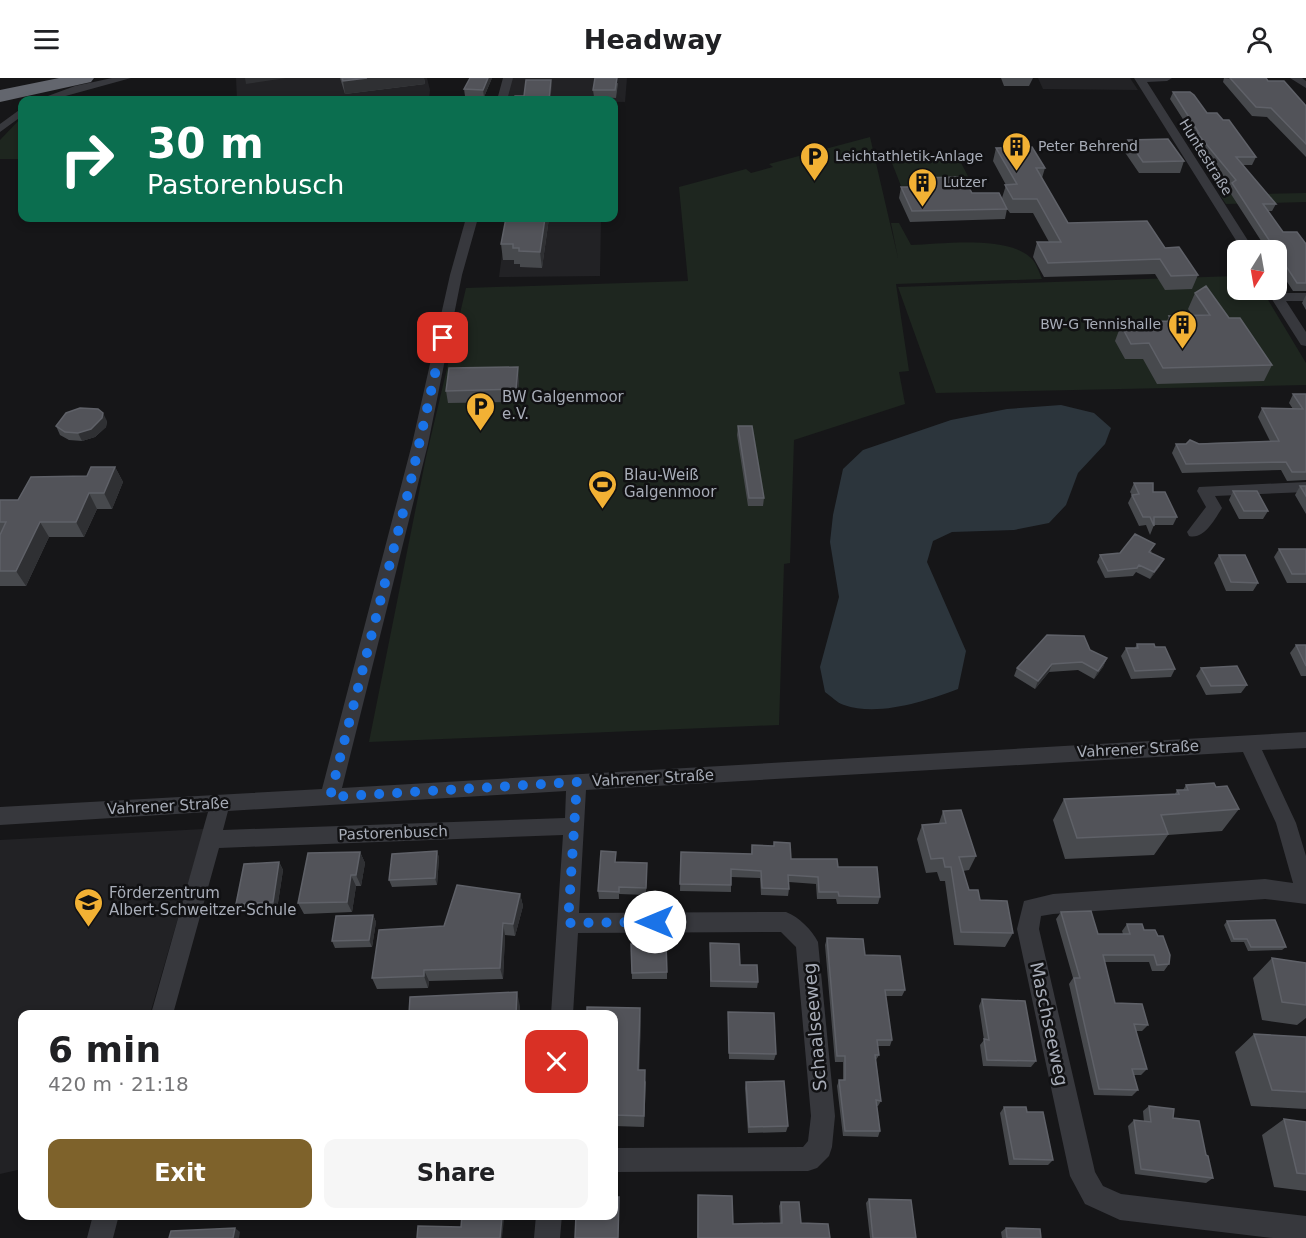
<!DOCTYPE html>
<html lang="en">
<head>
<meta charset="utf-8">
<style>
  body { margin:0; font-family:"DejaVu Sans",sans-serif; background:#f6f6f6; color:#202124; height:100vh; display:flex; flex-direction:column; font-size:22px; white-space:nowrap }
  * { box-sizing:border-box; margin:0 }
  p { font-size:20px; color:#757577 }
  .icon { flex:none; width:33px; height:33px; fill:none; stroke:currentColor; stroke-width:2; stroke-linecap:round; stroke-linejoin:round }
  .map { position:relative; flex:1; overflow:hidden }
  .side { position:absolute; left:18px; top:932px; width:600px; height:210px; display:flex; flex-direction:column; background:#fff; border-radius:12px; box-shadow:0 3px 9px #0003 }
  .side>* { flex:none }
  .top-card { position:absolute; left:18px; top:18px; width:600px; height:126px; border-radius:12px; box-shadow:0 3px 9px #0003; background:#0b6e4f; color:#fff; overflow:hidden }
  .needle { width:39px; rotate:191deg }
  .buttons { position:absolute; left:1227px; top:162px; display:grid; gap:12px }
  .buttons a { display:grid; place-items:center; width:60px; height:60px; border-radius:12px; background:#fff; box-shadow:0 3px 9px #0003; font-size:30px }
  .pin { position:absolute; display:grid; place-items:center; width:51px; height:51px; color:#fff; margin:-26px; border-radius:12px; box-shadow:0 3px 9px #0006 }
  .me { position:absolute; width:66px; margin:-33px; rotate:270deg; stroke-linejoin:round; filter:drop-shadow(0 0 4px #0008) }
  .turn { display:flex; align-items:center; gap:21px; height:126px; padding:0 30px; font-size:27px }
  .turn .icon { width:78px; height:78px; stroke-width:2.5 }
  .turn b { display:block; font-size:42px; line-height:51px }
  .round { display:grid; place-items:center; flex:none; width:63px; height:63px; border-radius:12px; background:#f6f6f6 }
  .headline { display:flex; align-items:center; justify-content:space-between; height:102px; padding:0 30px }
  h1 { font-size:36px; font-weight:600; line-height:45px }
  .primary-button { display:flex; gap:12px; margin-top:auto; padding:12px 30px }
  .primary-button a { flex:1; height:69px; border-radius:12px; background:#7e622b; color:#fff; font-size:24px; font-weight:600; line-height:69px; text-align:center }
  .primary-button a+a { background:#f6f6f6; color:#202124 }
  header { display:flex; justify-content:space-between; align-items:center; height:78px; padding:0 30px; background:#fff; font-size:27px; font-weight:600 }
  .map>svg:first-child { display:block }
  .built { fill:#222225 }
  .green { fill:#1e261f }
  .water { fill:#2c353c }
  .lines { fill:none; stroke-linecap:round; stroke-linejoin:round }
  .street { fill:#37383d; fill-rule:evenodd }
  .highway { fill:#63666e; fill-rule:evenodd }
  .wall { fill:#47494d }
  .shaded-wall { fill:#2f3033 }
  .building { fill:#525359; stroke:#5f6168; stroke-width:1.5 }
  .route { stroke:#1a73e8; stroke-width:10; stroke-dasharray:0 18 }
  .labels { text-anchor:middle; stroke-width:5; stroke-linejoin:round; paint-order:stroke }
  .far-poi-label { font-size:14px; fill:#a8adb8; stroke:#111113; text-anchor:start }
  .far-street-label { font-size:14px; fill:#a8adb8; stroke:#111113 }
  .poi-label { font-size:15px; fill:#a8adb8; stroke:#111113; text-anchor:start }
  .street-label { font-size:15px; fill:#a8adb8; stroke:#111113 }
  .near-street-label { font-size:18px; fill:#a8adb8; stroke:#111113 }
</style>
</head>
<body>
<header><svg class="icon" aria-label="menu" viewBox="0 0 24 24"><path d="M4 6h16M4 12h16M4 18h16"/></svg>Headway<svg class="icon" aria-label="person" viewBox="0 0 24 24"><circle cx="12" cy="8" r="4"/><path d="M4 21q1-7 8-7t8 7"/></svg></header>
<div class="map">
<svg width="1306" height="1160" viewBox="0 0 1306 1160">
  <rect width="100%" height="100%" fill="#161618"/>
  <!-- built -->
  <path class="built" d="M236 0H427L430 12 429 22H237Z
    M511 0H627L625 24 505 22Z
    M1038 0H1130L1138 12 1043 11Z
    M507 140H601L600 198 499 199Z
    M204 751 150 936H22V1091L0 1096V762Z"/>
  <!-- green -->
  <path class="green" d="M22 39V81H0V62Z
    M870 59 898 180 891 145H899L911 167C941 166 1008 157 1031 180 1036 184 1039 194 1042 201L896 206 909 293 899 294 905 326 794 362 790 485 784 486 779 647 369 664 426 379 466 210 688 203 679 109 746 91 751 95 773 89 769 86Z
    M957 77 972 106 901 108 890 80Z
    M1306 115V124L1226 126 1220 117Z
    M1237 198 1238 212H1262L1306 285V307L936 315 898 209Z"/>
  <!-- water -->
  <path class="water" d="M1061 327 1094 335 1111 350 1105 366 1078 395 1066 427 1049 445 1014 452 952 454 933 463 927 484 966 573 958 611C926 623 878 639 844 627 837 625 831 618 825 614L820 589 839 519 830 464 833 437 843 391 863 372 951 342 1007 331Z"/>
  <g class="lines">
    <!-- street -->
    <path class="street" d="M112 0H131L51 22H37L75 8Z
      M503 0H513L507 22H497Z
      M1134 0H1172L1167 3 1147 4 1254 172H1242Z
      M1290 0H1302L1306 3V10Z
      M22 30V38L0 54V46Z
      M466 140H478L462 197 428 366 342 710 1306 654V670L1262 672 1296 745 1306 778V826L1265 821 1053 836 1041 838 1039 851 1095 1094 1103 1108 1121 1116 1306 1138V1160H1273L1120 1142 1085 1126 1070 1098 1017 851 1024 823 1053 816 1265 801 1293 805 1276 745 1243 674 586 712 579 835 786 834C799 839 812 852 818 864L835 1038 832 1069 829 1078 817 1090 808 1093 614 1094V1070L803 1069 808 1063 811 1038 796 869 781 854 578 855 573 936H551L563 757 219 770 173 936H151L208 734 0 747V729L322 711 412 366 450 197ZM566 713 565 740 223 752 228 733Z
      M1276 209 1281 215H1306V223H1286L1306 254V268L1301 267 1266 212H1276Z
      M1306 404V414L1215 418 1222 430C1215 441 1204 462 1189 458L1187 454 1206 429 1197 413 1199 409Z
      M93 1137H119L113 1160H87Z
      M536 1137H562L560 1160H534Z"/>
    <!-- highway -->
    <path class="highway" d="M59 0H94L91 4 0 24V12Z"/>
  </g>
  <!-- wall -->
  <path class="wall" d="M340 0H424L425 6 345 16Z
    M492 0 484 19 465 18 464 11Z
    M1001 0H1033L1029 8H1004Z
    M1224 0 1268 3 1306 28V79L1267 39 1252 38 1223 4Z
    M618 5 616 20 594 19 593 12Z
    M1173 14 1207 35 1223 42 1256 79 1252 87H1242L1276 126 1272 133H1268L1283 154 1306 166V213H1293L1276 187V172H1267L1229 113 1231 108 1195 62V60L1170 21Z
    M1128 62 1184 83 1180 95H1139L1124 73Z
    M996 70 1045 90 1042 100 1068 145 1165 170 1198 197 1192 211 1165 212 1155 196 1044 199 1033 179 1037 164H1049L1033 135H1010L1007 131 1005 141 910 144 899 120 901 109H911L913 100 972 115 1002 120 1006 107 993 83Z
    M549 140 542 190 520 189V186H514V182H503L501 166Z
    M1195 215 1229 240 1272 287 1264 303 1157 306 1143 281H1125L1115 263 1121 247H1136L1137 244 1167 243 1169 238H1193L1188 231Z
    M1306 217V232L1302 225Z
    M519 301 517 324 448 325 446 313Z
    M1293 316H1306V402L1287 403 1281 392 1182 395 1172 375 1176 366 1270 363 1258 339 1262 330 1293 331 1289 325Z
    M107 343 106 349 95 359 82 363 69 362 60 357 56 348Z
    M738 348 764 420 763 428H748L737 357Z
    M115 389 123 404 112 431H97L84 459H49L26 508H0V422H18Z
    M1134 405 1153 414 1177 439 1173 447H1154L1150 457 1146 447 1139 448 1128 425 1132 417 1130 414Z
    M1300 408H1306V436L1295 417Z
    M1233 413 1268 433 1263 441H1239L1229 422Z
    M1279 471H1306V505H1287L1274 479Z
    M1152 473 1150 475 1160 488 1150 501 1136 494 1133 498 1105 500 1097 484 1100 477Z
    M1219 477 1258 505 1253 513H1226L1214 485Z
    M1137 566 1155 569 1175 591 1171 599 1131 601 1121 578 1126 570H1135Z
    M1296 567H1306V598H1301L1290 575Z
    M1090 572 1107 580 1103 589 1094 601 1078 592 1049 594 1035 611 1014 598 1017 590Z
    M1201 590 1247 607 1241 615 1206 617 1196 598Z
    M1186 707 1216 709 1239 731 1222 753 1168 757 1154 777 1065 781 1053 742 1064 721 1175 716 1177 712H1183Z
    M943 733 976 778 969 792 963 793 969 812 1013 855 1005 869 954 867 945 803H940L937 794 926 795 917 761 922 747 939 745Z
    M752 767 791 781 838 789 880 819 878 826H837L836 821H817L816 806 789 804V811L788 818 761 817 760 800 731 799V814L680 813 681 774 751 776Z
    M437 773 439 780 437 807 392 809 389 802Z
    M360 774 365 785 361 808H356L352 834 304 836 298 825Z
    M279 784 283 792 277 831 240 833 236 826Z
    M616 784 647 785 646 817 619 816V821H599L598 813Z
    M520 816 523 828 515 858 505 857 503 901 429 903 428 910 377 911 372 900 444 848Z
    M1061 834 1098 856H1123L1122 853 1127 846 1144 852 1169 886 1164 893H1152L1149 884H1104L1115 925 1148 947 1142 953H1136L1147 991 1141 997H1134L1138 1012 1132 1018 1094 1017 1069 906 1073 900 1056 841Z
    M373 837 376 844 372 869 335 870 332 863Z
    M1227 843 1286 869 1282 872 1248 873 1244 864H1231L1224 847Z
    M827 860 865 877 905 912 902 918H886L892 962 890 968H877L879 977 876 982 881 1023 878 1028H877L880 1053 878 1059 843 1058 837 1008 839 1002H843V984H835L825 867Z
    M710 865 740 887 758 904 757 910 710 909Z
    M631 866 667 894V901H632Z
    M1272 880 1306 885V940L1297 947 1262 942 1253 900Z
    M982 921 1036 983 1031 989 983 988 980 967 984 962 979 928Z
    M728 934 776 976 774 982 729 981 728 940Z
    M614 936 641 943 639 992 646 1004 644 1049 614 1048Z
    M1254 956 1306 959V1031L1251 1028 1235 974Z
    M746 1004 788 1048 786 1054 748 1055 745 1010Z
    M1149 1028 1173 1040 1206 1077 1213 1100 1206 1105 1135 1096 1128 1048 1134 1042 1144 1044 1143 1033Z
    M1004 1029 1027 1034 1053 1082 1048 1087H1009L1000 1035Z
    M1284 1041 1306 1044V1113L1274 1109 1262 1057Z
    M698 1117 733 1146 780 1145 779 1128 781 1124 801 1145 830 1160H697Z
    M869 1121 916 1160H870L866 1125Z
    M1006 1150 1041 1160H1002L1001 1154Z"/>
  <!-- shaded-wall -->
  <path class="shaded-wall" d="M245 0H286L246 6Z
    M367 0H424L425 6 345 16 343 3Z
    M488 0H492L484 19 483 12Z
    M551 2 552 9 550 22H549Z
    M545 140H549L542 190 540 174Z
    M518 289 519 301 517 324 516 311Z
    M103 335 107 343 106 349 95 359 82 363 78 355Z
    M115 389 123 404 112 431 104 415Z
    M89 415 97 431 84 459 76 444Z
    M40 444 49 459 26 508 16 493Z
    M1164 481 1160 488 1150 501 1154 494Z
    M1107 580 1103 589 1094 601 1098 593Z
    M1052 586 1049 594 1035 611 1038 603Z
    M437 773 439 780 437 807 435 800Z
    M360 774 365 785 361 808 356 797Z
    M279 784 283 792 277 831 273 824Z
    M351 797 356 808 352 834 347 824Z
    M520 816 523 828 515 858 513 846Z
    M373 837 376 844 372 869 369 862Z
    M503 845 505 857 503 901 500 890Z
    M424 892 429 903 428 910 424 898Z
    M517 914 520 928V936H516Z
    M640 930 641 943 639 1004 638 992Z
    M502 1138 504 1142 502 1160H500Z
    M235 1150 240 1154 239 1160H233Z"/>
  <!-- building -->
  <path class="building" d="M342 0H367L343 3Z
    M470 0H488L483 12 464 11Z
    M595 0H617L615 12H593Z
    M1230 0H1266L1268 3H1284L1306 28V66L1271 30 1256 29Z
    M526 2H551L549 22H514L515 18H524Z
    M1173 14H1190L1194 17 1207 35H1217L1223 42H1229L1256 79H1236L1276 126H1263L1283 154H1297L1306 166V205H1297L1232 105 1236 102 1197 55H1199Z
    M1168 61 1184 83 1143 84 1128 62Z
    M1032 69 1045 90H1036L1068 145 1147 143 1165 170 1179 169 1198 197 1171 198 1160 181 1048 185 1037 164H1061L1037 121H1013L1005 107 1017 106 996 70Z
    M963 99 972 115H999L1007 131 912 133 901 109H917L913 100Z
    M506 140H545L540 174 519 173V170H513V166H501Z
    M1206 208 1229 240H1240L1272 287 1163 290 1149 265 1131 266 1121 247H1138L1137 244 1172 243 1169 238 1210 237 1195 215Z
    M518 289 516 311 446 313 449 290Z
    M1293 316H1306V394H1292L1286 384 1186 386 1176 366H1186L1190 362 1199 366 1279 363 1262 330 1303 331Z
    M80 330 98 331 103 335 102 340 91 351 78 355 65 354 56 348 66 335Z
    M738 348H752L764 420H749Z
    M91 389H115L104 415H89L76 444H40L16 493H0V457L6 444H0V422H18L31 399 87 398Z
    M1134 405H1153V414H1165L1177 439H1154V448L1150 439H1143L1132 417 1139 416Z
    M1300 408H1306V418Z
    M1233 413H1257L1268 433H1244Z
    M1135 456 1155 466 1149 474 1164 481 1154 494 1139 487 1137 490 1108 493 1100 477 1120 475Z
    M1279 471H1306V496H1292Z
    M1219 477H1245L1258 505 1231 504Z
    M1047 557 1084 558 1090 572 1107 580 1098 593 1082 584 1052 586 1038 603 1017 590Z
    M1137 566H1154L1155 569H1165L1175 591 1135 593 1126 570H1138Z
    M1296 567H1306V588Z
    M1237 588 1247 607 1211 608 1201 590Z
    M1214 705 1216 709 1227 708 1239 731 1161 737 1168 756 1077 760 1064 721 1179 716 1177 712H1188L1186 707Z
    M961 732 976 778 959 779 969 812H978L980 822 1007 823 1013 855 961 854 951 789H945L943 780 931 781 922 747 946 745 943 733Z
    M774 764 790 765 791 781H837L838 789H877L880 819 839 818 838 814H819L818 799 788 797 789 811 762 810 761 793 731 791V807L680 806 681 774 752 776V767L774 768Z
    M437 773 435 800 389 802 392 776Z
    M601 773 616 774 615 784 647 785 646 810 619 809V814L598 813Z
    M360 774 356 797H351L347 824 298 825 308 775Z
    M279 784 273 824 236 826 244 786Z
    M457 807 520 816 513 846 503 845 500 890 424 892V898L372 900 379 852 444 848Z
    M1091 833 1098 856H1130L1127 846H1142L1144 852H1155L1158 858H1163L1170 877 1169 886 1157 887 1154 877H1103L1115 925 1142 926 1148 947 1134 946 1147 991H1132L1138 1012 1099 1011 1074 900H1080L1061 834Z
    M373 837 369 862 332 863 336 838Z
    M1275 842 1286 869H1251L1247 861H1234L1227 843Z
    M827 860 863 861 865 877 900 878 905 912H885L892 962H877L879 977H875L881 1023 876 1022 880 1053H845L839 1002H845V978H837Z
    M666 865 667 894 632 895 631 866Z
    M710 865 739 866 740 887H757L758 904 711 903Z
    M1272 880 1306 885V927L1282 924Z
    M517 914 516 936H409L410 919Z
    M982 921 1025 923 1036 983 987 982 984 961 989 962Z
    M587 929 640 930 638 992H645L644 1038 614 1037V936H587Z
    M728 934 774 935 776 976 729 975Z
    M1254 956 1306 959V1014L1272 1012Z
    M784 1003 788 1048 749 1049 746 1004Z
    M1149 1028 1174 1031 1173 1040 1199 1043 1206 1077 1208 1078 1213 1100 1141 1091 1134 1042 1151 1044Z
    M1004 1029H1026L1027 1034H1043L1053 1082 1014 1081Z
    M1284 1041 1306 1044V1096L1297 1095Z
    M698 1117 732 1118 733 1146 782 1145 781 1124H799L801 1145 828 1146 830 1160H698Z
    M614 1119H619L618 1160H575L576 1137H614Z
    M869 1121 911 1122 916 1160H873Z
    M462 1137 502 1138 500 1160H417L418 1148 461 1149Z
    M235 1150 233 1160H169L171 1153Z
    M1006 1150 1040 1151 1041 1160H1007Z"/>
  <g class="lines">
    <!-- route -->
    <path class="route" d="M443 260 409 411 330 719 577 704 568 845 655 844"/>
  </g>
  <!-- icons -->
  <defs>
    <symbol id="building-pin" viewBox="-11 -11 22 30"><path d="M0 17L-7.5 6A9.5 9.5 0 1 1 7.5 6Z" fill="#f2b134" stroke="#111113"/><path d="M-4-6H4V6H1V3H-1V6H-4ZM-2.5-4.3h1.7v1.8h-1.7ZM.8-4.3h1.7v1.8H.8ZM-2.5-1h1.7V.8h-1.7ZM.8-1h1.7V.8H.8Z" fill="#111"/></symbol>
    <symbol id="parking-pin" viewBox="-11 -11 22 30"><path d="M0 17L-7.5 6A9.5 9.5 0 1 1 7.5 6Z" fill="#f2b134" stroke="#111113"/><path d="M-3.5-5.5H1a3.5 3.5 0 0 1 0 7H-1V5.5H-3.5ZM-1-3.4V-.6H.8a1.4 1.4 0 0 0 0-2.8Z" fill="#111"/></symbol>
    <symbol id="stadium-pin" viewBox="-11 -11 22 30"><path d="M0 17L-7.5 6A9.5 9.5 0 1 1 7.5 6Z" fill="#f2b134" stroke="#111113"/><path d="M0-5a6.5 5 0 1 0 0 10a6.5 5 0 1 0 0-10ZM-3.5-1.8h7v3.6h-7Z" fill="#111"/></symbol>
    <symbol id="school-pin" viewBox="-11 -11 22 30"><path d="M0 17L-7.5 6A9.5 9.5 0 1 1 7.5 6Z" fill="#f2b134" stroke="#111113"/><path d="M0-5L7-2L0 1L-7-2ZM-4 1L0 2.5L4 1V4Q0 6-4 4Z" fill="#111"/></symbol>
  </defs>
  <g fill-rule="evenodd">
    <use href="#building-pin" x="1000" y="52" width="33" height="45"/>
    <use href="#parking-pin" x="798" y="62" width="33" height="45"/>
    <use href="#building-pin" x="906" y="88" width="33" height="45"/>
    <use href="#building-pin" x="1166" y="230" width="33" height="45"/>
    <use href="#parking-pin" x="464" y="312" width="33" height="45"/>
    <use href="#stadium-pin" x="586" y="390" width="33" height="45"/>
    <use href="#school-pin" x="72" y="808" width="33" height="45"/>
  </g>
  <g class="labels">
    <!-- far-poi labels -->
    <g class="far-poi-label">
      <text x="1038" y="73">Peter Behrend</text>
      <text x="835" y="83">Leichtathletik-Anlage</text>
      <text x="943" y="109">Lutzer</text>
      <text x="1161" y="251" text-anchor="end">BW-G Tennishalle</text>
    </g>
    <!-- far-street labels -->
    <g class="far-street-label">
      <text transform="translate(1206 79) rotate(58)" y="5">Huntestraße</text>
    </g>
    <!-- poi labels -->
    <g class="poi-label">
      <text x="502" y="324">BW Galgenmoor<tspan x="502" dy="17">e.V.</tspan></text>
      <text x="624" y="402">Blau-Weiß<tspan x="624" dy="17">Galgenmoor</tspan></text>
      <text x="109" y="820">Förderzentrum<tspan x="109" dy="17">Albert-Schweitzer-Schule</tspan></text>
    </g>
    <!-- street labels -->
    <g class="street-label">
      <text transform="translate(1138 671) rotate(-3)" y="5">Vahrener Straße</text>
      <text transform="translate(653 700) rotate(-3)" y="5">Vahrener Straße</text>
      <text transform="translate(168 728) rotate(-3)" y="5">Vahrener Straße</text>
      <text transform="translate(393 755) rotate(-2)" y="5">Pastorenbusch</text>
    </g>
    <!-- near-street labels -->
    <g class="near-street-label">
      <text transform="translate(1049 946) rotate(78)" y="6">Maschseeweg</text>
      <text transform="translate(815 949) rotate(-95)" y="6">Schaalseeweg</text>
    </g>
  </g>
</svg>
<div class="buttons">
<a><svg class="needle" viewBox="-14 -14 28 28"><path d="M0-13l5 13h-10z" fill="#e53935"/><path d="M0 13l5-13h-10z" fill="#757577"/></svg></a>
</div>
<div class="pin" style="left:443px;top:260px;background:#d93025"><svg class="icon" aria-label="arrive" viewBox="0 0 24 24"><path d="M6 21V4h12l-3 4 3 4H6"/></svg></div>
<svg class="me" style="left:655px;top:844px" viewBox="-20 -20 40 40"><circle r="19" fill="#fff"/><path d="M0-13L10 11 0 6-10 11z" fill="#1a73e8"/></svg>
<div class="top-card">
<div class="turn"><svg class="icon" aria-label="right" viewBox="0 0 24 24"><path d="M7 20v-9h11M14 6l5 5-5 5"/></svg><div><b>30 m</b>Pastorenbusch</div></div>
</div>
<section class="side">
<div class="headline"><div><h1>6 min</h1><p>420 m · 21:18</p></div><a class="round" style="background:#d93025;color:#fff"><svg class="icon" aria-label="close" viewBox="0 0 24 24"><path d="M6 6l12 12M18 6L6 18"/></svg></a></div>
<div class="primary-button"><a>Exit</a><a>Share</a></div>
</section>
</div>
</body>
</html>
